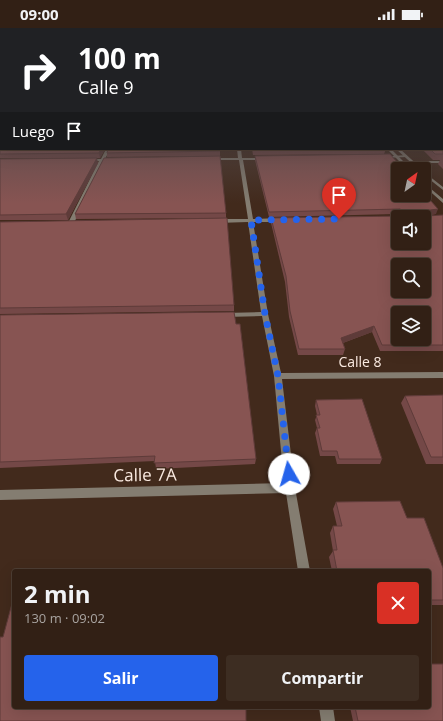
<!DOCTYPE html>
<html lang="es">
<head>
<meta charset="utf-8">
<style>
  body { margin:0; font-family:"Open Sans",sans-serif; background:#3d2d22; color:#f1f3f6; height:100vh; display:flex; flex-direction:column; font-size:15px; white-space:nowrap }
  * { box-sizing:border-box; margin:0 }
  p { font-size:13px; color:#a8a3a0 }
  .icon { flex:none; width:22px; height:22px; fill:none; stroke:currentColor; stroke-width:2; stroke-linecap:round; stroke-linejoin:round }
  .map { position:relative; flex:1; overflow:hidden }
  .drawer { position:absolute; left:12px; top:541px; width:419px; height:140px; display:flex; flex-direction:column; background:#322015; border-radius:4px; box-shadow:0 4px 16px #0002,0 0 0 1px #4d3e34 }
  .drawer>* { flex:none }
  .top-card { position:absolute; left:0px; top:0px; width:443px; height:122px; box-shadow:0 4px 16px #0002,0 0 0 1px #4d3e34; background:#202124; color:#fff; overflow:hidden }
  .needle { width:26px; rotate:33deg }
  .buttons { position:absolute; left:391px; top:134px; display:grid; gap:8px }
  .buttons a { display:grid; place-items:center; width:40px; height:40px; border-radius:4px; background:#322015; box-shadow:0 4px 16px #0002,0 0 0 1px #4d3e34; font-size:20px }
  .pin { position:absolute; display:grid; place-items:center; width:34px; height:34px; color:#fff; margin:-41px -17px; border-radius:50% 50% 50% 0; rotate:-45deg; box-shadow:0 0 4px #0007 }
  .pin .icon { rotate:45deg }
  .me { position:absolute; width:44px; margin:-22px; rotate:353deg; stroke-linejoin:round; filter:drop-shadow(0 0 3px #0008) }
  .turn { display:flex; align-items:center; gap:14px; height:84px; padding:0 12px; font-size:18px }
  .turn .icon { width:52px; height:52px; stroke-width:2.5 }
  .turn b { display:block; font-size:28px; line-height:34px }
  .then { display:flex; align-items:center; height:38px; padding:0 12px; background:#0003; gap:8px; font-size:15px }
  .round { display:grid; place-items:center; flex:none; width:42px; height:42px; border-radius:4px; background:#3d2d22 }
  .summary { display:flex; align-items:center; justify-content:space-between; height:68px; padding:0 12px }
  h1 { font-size:24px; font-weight:700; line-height:30px }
  .button { display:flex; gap:8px; margin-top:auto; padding:8px 12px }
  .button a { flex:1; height:46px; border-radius:4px; background:#2563eb; color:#fff; font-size:16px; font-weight:700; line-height:46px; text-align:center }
  .button a+a { background:#3d2d22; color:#f1f3f6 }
  .status { display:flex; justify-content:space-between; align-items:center; height:28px; padding:0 20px; background:#322015; direction:ltr }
  .status svg { height:11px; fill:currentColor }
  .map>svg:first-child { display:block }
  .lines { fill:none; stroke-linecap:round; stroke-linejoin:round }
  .minor { fill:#847d71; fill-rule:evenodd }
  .tertiary { fill:#847d71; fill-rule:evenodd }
  .wall { fill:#744847 }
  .shaded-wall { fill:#5e3b39 }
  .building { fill:#875452; stroke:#5e3b39; fill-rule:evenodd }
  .route { stroke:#2563eb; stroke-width:7; stroke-dasharray:0 12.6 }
  .labels { text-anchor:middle; stroke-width:3; stroke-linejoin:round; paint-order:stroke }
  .street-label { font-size:14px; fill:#faeae1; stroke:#422a1c }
  .near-street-label { font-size:17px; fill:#faeae1; stroke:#422a1c }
</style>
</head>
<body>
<div class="status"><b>09:00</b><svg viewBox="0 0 49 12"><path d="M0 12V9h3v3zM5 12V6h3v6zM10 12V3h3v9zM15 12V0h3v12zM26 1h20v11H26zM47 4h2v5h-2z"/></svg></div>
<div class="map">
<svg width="443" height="693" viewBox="0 0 443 693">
  <rect width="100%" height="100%" fill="#422a1c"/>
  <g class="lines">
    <!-- minor -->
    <path class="minor" d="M106 121H110L105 131 115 132 103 133 74 195 69 196 68 195 99 133H87L85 132 87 131H101Z
      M237 121H241L242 130H265L267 131 265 132H243L253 191 281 190 284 192 281 194H253L268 286 281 345 443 344V350L282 351 295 460 310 543H298L286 465 0 472V462L284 455 274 348 262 288 224 289 221 287 224 285 261 284 248 194 217 195 214 193 217 191H248L239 132H211L209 131 211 130H238Z
      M406 127 407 129 383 130 381 129Z
      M402 133H443V135H401Z
      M319 679H333L335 693H321Z"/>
    <!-- tertiary -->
    <path class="tertiary" d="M387 121H391L411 141H407Z
      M396 121H400L422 141H418Z
      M424 144 443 159V162L424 147Z
      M424 155 443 171V175L424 158Z"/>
  </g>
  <!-- wall -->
  <path class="wall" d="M0 78 105 121 100 130H0Z
    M443 78V141L438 136 440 132H433L422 121H442Z
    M220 121V128L107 129V125Z
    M252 121H386L384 126 253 127Z
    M255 128 436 186 425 188 443 187V323H380L372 304 343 315 345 321 343 327H298L289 289 285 254 271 195V190L400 188 398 186 269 189 255 132Z
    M0 131 98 135 68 192H0Z
    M226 185V190L76 191 75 186Z
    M0 194 234 277V283L0 286Z
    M0 287 236 296 256 431 255 436 156 441 155 433 0 440Z
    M443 367V436H426L401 375 405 368Z
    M316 372 382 431 380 436H337L335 428H320L315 405 317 400 315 392 317 387 315 378Z
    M336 474 407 490 443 540V577H429V543H332L329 529 333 523 330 505 333 498H337L333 481Z
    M350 679H429L443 693H353Z"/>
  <!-- shaded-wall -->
  <path class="shaded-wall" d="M101 121H105L100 130 99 125Z
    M97 130 98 135 68 192 66 186Z
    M438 181 436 186 421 188 423 183Z
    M374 298 372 304 340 316 341 310Z"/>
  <!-- building -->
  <path class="building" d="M0 78H1V121H101L99 125 0 126Z
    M442 78H443V126H435L430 121H442Z
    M108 121H220V123L107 125Z
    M253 121H326L254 122Z
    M390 126 403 141H398V167H424V165L438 181 423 183 425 188 443 187V317H382L374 298 341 310 345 321H299L290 283 286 248 271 190 400 188 403 183 400 181 269 184 255 128ZM398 189H424V215H398ZM398 237H424V263H398ZM398 285H424V311H398Z
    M220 128 226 185 75 186 104 130Z
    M97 130 66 186 0 187V131Z
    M227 190 234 277 0 280V194Z
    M234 284 236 296H240L256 431 154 435 155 428 0 434V287Z
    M443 367V429H431L405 368Z
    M362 371 382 431H339L337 423H322L317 400H320L316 387H320L316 372Z
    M400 473 407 490H424L443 540V572H429V543H337L333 522H337L333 498H342L336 474Z
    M14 568V679H246V693H0V609H3Z
    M429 636H443V693H358L355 679H429Z"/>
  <!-- sky -->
  <linearGradient id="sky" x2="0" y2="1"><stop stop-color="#24170f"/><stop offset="0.45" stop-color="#544a4b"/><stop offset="1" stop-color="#544a4b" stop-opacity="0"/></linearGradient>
  <rect width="443" height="175" fill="url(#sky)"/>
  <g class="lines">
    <!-- route -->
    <path class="route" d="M289 446 278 348 265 286 251 192 339 191"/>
  </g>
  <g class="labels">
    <!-- street labels -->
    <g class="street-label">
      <text x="360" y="339">Calle 8</text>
    </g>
    <!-- near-street labels -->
    <g class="near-street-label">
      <text transform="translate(145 447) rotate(-1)" y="6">Calle 7A</text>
    </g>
  </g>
</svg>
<div class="buttons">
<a><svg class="needle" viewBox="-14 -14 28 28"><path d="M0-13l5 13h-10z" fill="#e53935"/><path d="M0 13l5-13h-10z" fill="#a8a3a0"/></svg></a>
<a><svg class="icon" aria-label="sound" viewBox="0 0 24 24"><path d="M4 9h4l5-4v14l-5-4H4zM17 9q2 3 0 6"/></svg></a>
<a><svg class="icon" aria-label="search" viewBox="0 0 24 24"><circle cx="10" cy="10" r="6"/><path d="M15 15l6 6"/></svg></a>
<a><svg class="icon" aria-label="layers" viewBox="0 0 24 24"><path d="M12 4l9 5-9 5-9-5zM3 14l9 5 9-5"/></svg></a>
</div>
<div class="pin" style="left:339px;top:191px;background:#d93025"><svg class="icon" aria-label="arrive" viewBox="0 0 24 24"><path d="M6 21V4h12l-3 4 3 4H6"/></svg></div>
<svg class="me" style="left:289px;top:446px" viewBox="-20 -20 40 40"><circle r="19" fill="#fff"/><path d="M0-13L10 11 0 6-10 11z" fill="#2563eb"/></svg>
<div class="top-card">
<div class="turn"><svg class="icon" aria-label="right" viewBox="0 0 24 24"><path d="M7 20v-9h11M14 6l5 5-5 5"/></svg><div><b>100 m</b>Calle 9</div></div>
<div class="then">Luego<svg class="icon" aria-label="arrive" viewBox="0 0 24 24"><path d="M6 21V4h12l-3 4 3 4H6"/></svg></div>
</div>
<section class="drawer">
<div class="summary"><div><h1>2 min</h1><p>130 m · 09:02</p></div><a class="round" style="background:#d93025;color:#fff"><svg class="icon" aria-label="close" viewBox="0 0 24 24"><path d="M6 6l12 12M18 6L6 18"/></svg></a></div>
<div class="button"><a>Salir</a><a>Compartir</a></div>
</section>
</div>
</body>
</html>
